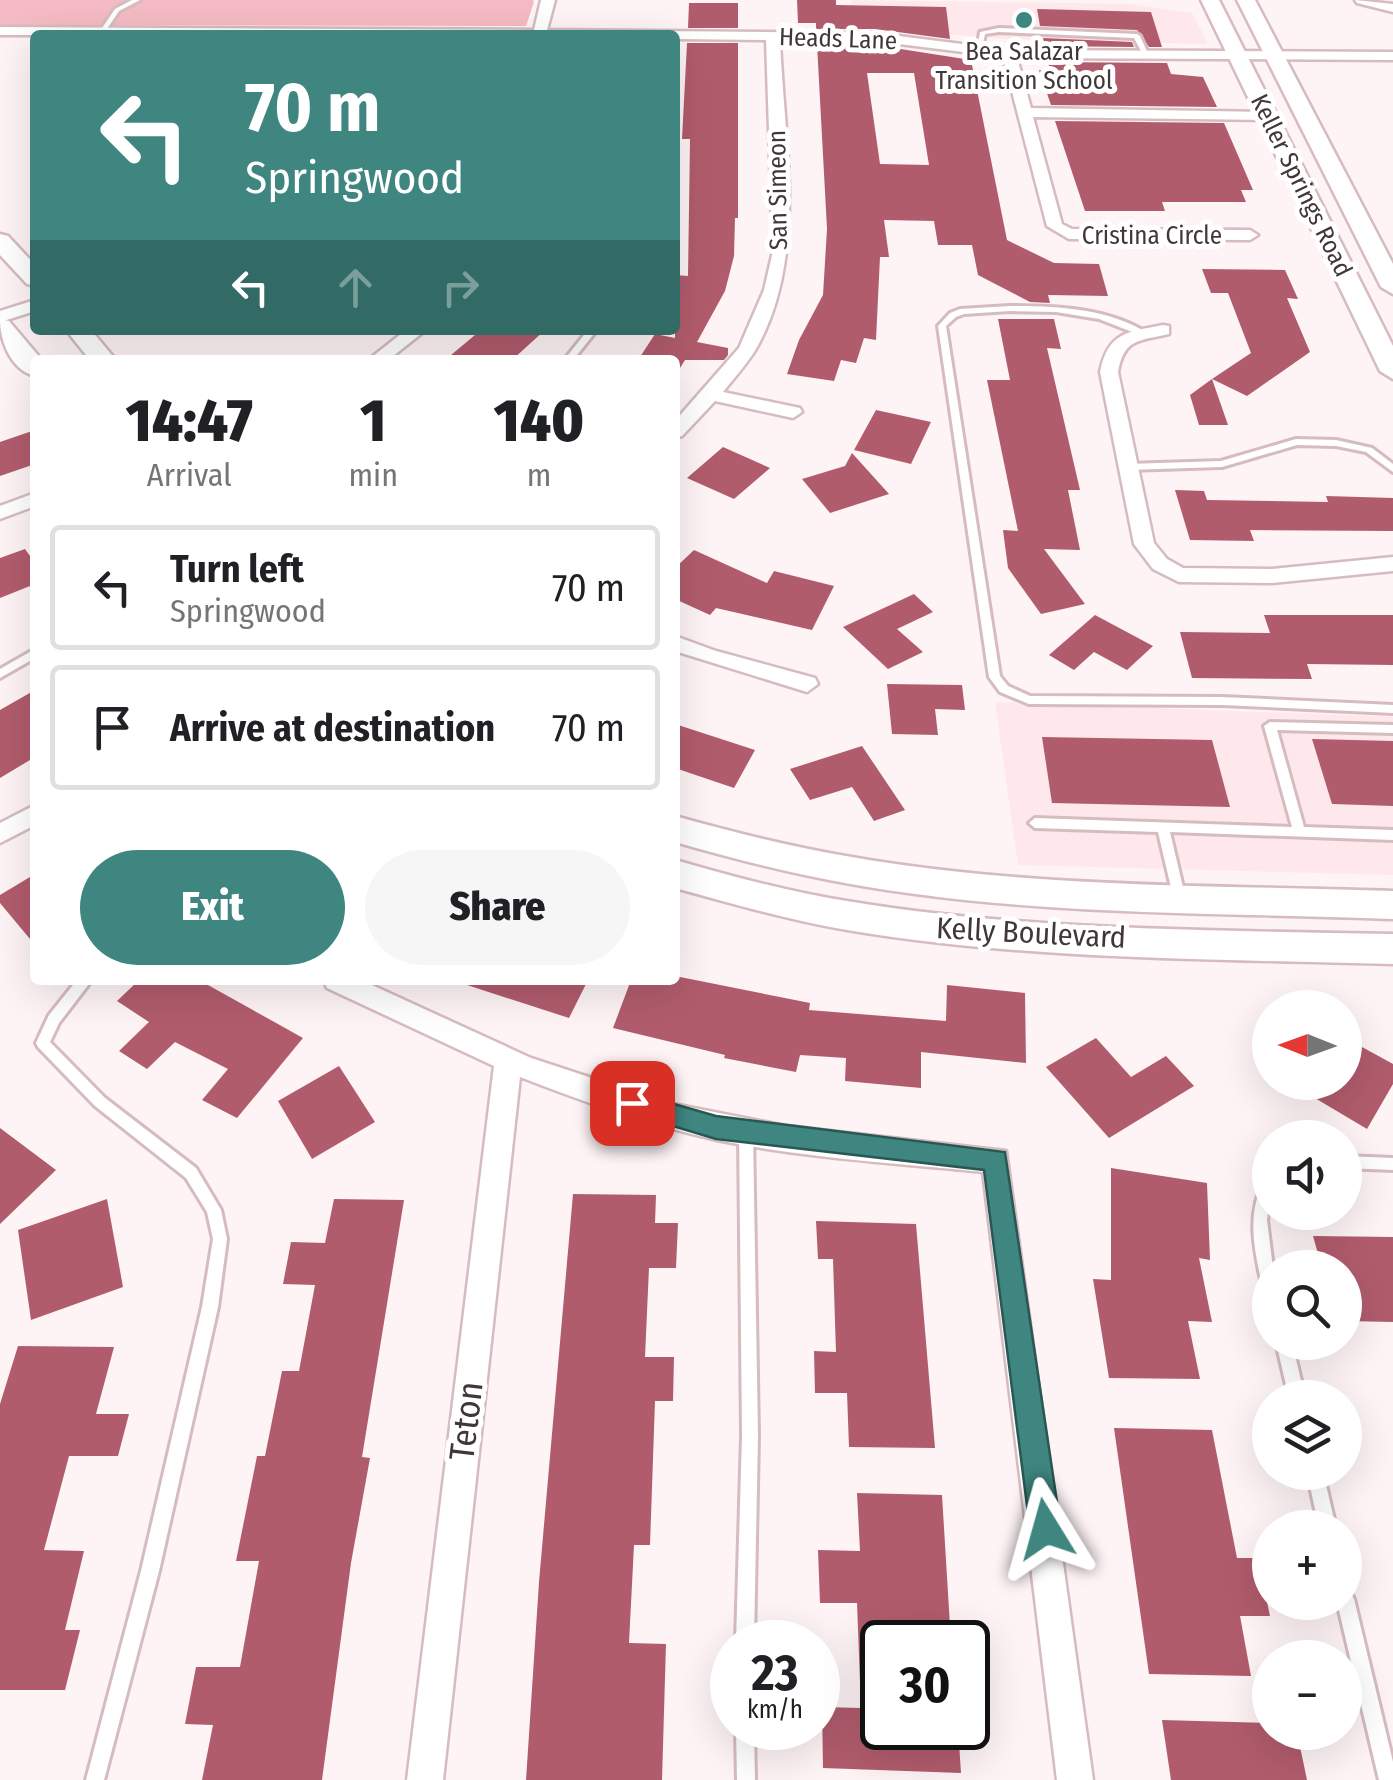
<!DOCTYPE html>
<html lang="en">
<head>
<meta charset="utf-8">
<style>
  body { margin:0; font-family:"Fira Sans Condensed",sans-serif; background:#f6f6f6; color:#202124; height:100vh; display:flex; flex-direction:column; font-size:38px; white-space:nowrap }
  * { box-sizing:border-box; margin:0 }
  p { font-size:32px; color:#757577 }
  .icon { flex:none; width:55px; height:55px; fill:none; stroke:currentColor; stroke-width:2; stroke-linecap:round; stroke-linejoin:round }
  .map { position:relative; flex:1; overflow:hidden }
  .details { position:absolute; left:30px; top:355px; width:650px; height:630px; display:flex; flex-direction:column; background:#fff; border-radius:10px; box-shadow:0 10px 40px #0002 }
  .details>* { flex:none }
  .hud { position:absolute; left:30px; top:30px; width:650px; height:305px; border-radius:10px; box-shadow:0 10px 40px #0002; background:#3f8680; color:#fff; overflow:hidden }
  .needle { width:65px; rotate:271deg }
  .fabs { position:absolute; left:1252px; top:990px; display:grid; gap:20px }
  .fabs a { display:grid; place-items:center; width:110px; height:110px; border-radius:50%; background:#fff; box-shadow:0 10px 40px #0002; font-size:50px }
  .speed { position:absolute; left:710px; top:1620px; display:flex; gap:20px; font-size:50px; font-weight:700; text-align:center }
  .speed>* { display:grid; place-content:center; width:130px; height:130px; border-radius:50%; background:#fff; box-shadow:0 10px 40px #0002; line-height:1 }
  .speed small { font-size:25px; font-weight:400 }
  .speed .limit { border:5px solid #111; border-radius:15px; background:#fff; color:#111 }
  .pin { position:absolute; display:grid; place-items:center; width:85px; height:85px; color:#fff; margin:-42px; border-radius:20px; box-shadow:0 5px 15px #0006 }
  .me { position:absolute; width:110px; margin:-55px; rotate:352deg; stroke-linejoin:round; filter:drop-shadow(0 0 8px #0008) }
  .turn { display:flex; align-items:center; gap:35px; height:210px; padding:0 50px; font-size:45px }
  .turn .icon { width:130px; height:130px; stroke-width:2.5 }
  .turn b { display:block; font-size:70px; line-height:85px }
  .lanes { display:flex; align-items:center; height:95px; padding:0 50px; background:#0003; justify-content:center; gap:50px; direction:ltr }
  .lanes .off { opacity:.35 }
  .eta { display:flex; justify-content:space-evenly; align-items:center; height:170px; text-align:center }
  .eta b { font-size:60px; font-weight:800; line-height:70px }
  .button { display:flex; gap:20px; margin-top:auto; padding:20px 50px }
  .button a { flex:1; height:115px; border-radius:60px; background:#3f8680; color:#fff; font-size:40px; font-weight:800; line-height:115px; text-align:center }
  .button a+a { background:#f6f6f6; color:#202124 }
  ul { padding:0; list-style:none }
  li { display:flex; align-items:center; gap:30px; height:125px; margin:0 20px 15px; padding:0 30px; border:5px solid #e0e0e0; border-radius:10px }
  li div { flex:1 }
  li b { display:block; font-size:38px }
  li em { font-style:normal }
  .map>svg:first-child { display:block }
  .built { fill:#fee8eb }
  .green { fill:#f5bbc4 }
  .building { fill:#b15c6d; fill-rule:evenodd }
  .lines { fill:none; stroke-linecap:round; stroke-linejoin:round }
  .service-casing { stroke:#d6bcbf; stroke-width:6 }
  .minor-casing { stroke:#d6bcbf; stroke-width:5 }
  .secondary-casing { stroke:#d6bcbf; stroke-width:5 }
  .service { fill:#fff; fill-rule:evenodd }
  .minor { fill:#fff; fill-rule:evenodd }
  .secondary { fill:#fff; fill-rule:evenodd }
  .route { fill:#3f8680; stroke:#295753; stroke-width:2.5 }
  .poi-dot { fill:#3f8680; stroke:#fff; stroke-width:4 }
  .labels { text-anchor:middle; stroke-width:10; stroke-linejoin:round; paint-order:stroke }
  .far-street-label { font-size:25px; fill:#423738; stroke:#fff }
  .far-poi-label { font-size:25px; fill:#423738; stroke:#fff }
  .street-label { font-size:30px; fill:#423738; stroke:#fff }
  .near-street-label { font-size:35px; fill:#423738; stroke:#fff }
</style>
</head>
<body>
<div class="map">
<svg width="1393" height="1780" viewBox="0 0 1393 1780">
  <rect width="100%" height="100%" fill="#fef3f5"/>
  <!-- built -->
  <path class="built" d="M851 0 1129 4 1192 13 1208 44 1005 39 853 26Z
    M995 702 1393 717V875L1018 865Z"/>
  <!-- green -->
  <path class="green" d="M0 0H533L534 2 526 26 0 25Z"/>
  <!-- building -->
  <path class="building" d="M797 0H836V5L946 7 950 39 875 29H816V23H798Z
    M689 3H738V28H688Z
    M1037 9 1151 12 1162 47H1149L1137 30 1040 26Z
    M1043 38 1132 42 1134 47 1045 46Z
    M687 43H738V218H735L734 256 725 291 697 342 728 348V355L724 360H685L675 376V360H638L655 334 675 338V275L688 276 690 139H682Z
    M817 44 875 45 971 60 1007 240 1054 263 1099 264 1108 296 1048 295 1050 303 1030 302 978 275 972 245H938L934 221 884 220 889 257H880L876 340 864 338 856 363 841 360 834 381 787 374 799 340 823 295 827 229ZM867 73H914L929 165 880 164Z
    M1048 62 1167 63 1171 74 1203 77 1217 107 1051 105 1039 70H1050Z
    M1055 121 1224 123 1253 190H1241L1246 202H1162L1165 211H1085Z
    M1202 269 1285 270 1298 299 1287 298 1310 352 1247 396 1212 379 1251 353 1228 293H1211Z
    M998 319H1054L1061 349 1047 348 1080 490H1068L1080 550 1044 549 1085 604 1041 614 1008 568 1003 530 1018 531 987 380H1010Z
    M481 330H545L512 360H445Z
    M1212 379 1228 425H1199L1190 395Z
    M876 410 931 422 911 464 854 450Z
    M35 430V464L0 476V442Z
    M723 447 770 468 734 499 687 478Z
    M852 453 889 494 830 513 802 479 845 466Z
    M1175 490 1204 491 1207 500 1328 502 1326 496 1393 498V531L1250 530 1254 541 1190 540Z
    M25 549 35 563V584L0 598V558Z
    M694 550 767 583 774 571 834 586 812 630 716 608 710 615 675 599V568Z
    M914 594 933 612 897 629 923 652 888 669 843 627Z
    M1095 615 1153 646 1127 670 1094 652 1074 670 1049 655Z
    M1264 615H1393V665L1307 664 1312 679 1192 678 1180 632 1270 633Z
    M887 684 962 685 965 710 935 709 938 735 892 734Z
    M35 690V757L0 778V710Z
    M675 724 755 750 734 788 675 768Z
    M1042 737 1212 740 1230 807 1052 803Z
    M1312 739 1393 741V806L1332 804Z
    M862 746 905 810 874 821 852 787 810 800 790 769Z
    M35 874V945L0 903V895Z
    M675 976 810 1003 809 1010 946 1021 947 985 1025 993 1026 1063 921 1052V1088L845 1081 846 1058 800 1055 796 1072 724 1058 725 1055 613 1028 631 980H675Z
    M139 980H199L303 1038 237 1118 202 1100 228 1069 175 1042 147 1069 119 1051 149 1022 117 1001Z
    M468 980H588L569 1018 467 985Z
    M1096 1038 1131 1077 1166 1056 1194 1086 1109 1138 1046 1067Z
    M1362 1047 1393 1064V1084L1367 1129 1288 1082H1345V1055L1354 1060Z
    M339 1066 375 1122 312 1159 278 1101Z
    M0 1128 56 1170 0 1224Z
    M1111 1168 1207 1183 1210 1260 1199 1258 1212 1322 1188 1321 1200 1379 1109 1378 1093 1279 1111 1280Z
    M573 1194 656 1195 655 1223H678L676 1268H649L645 1357H674L673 1401H655L650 1545H634L629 1643 666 1644 662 1780H526L539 1582Z
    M107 1199 123 1287 31 1320 18 1230Z
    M334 1199 404 1200 362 1457 370 1458 351 1563 322 1780H202L213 1725 185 1724 196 1667H240L259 1561H236L257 1456H265L282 1371H299L315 1285 283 1284 291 1242 325 1243Z
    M816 1221 916 1224 935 1448 849 1447 847 1393H815L814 1351 836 1352 833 1259H818Z
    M1313 1236 1393 1237V1322L1345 1321V1268H1322Z
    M18 1346 114 1347 96 1414H129L118 1456H69L44 1550 84 1551 65 1630H80L65 1690H0V1404Z
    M1114 1428 1212 1430 1237 1558H1258L1270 1616H1240L1251 1676 1149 1674Z
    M857 1493 942 1495 951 1642H882V1728H958L961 1773 823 1768 822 1707 861 1708 857 1603H820L818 1550 860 1551Z
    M1162 1720 1270 1723V1732H1297L1307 1780H1171Z"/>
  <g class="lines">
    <defs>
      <path id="service" d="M132 0H140L119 11 105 32H101L100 31 115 9Z
        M999 28 1137 34 1140 36 1149 56 1144 57 1134 38 999 32 985 34 982 49 977 50 980 32Z
        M1010 306C1056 306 1109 308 1149 334L1145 337 1099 319 1056 312 1010 311 964 314 956 317 946 326 1000 676 1008 686 1030 696 1222 697 1393 705V713L1222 705 1029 704 1000 692 989 677 938 326 950 313 960 309Z
        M588 330H597L573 360H564Z
        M1296 439 1336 440 1372 448 1393 464V472L1366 452 1336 446 1297 445 1222 467 1127 470 1122 467 1127 464 1221 461Z
        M35 649V658L0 678V669Z
        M1270 722 1393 725V733L1277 730 1304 827 1393 830V840L1170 832 1185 896 1183 900H1175L1173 896 1158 832 1035 828 1029 823 1035 818 1292 827 1264 726Z
        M77 980H92L59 1023 50 1042 105 1098 196 1168 221 1210 227 1239 218 1307 159 1571 104 1780H86L141 1571 202 1307 213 1239 207 1212 186 1178 95 1106 38 1047 36 1043 49 1015Z
        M746 1126 751 1128 753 1132 758 1436 754 1642H736L742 1436 739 1132 741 1128Z
        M1345 1156 1393 1158V1170L1345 1168Z
        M1270 1177V1199L1267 1220 1273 1268H1270V1292L1265 1290 1262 1285C1254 1248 1246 1214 1265 1179Z
        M1276 1342H1292L1305 1398H1289Z
        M1307 1472H1323L1336 1528H1319Z
        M1345 1590 1351 1593 1354 1599 1393 1762V1780H1379L1337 1602H1345Z
        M736 1728H754L755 1780H737Z"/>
      <path id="minor" d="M541 0H555L547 30 875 33 1009 50 1393 52V60L1017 58 1031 108 1268 112 1275 116 1268 120 1033 117 1062 224 1072 229 1250 230 1258 235 1250 240 1069 239 1047 226 1003 57 875 41 780 40C784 142 808 257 756 349 747 364 734 378 723 392L800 408 802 412 793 418 715 401 682 436 675 438V421L739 348 764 290 773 251 766 40 675 39V35H0V27L534 30Z
        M1355 0 1393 4V12L1357 3Z
        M35 300V311L0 322V311Z
        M1163 325 1169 326V334C1139 341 1124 338 1118 372L1154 543 1167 559 1183 568 1272 569 1393 557V571L1272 583 1179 582 1153 569 1134 544 1100 372C1108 332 1127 332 1163 325Z
        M406 330H426L388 360H368Z
        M35 493V506L0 519V506Z
        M675 636 716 651 815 678 818 684 807 692 675 651Z
        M35 805V825L0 843V823Z
        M323 980H361L531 1058 668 1103 786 1126 1006 1151 1093 1780H1057L983 1172C894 1163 804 1158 717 1140 649 1125 584 1102 520 1077L443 1780H407L494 1066 327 988Z"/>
      <path id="secondary" d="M1201 0H1219L1393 346V379L1380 371Z
        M1237 0H1255L1393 264V294L1381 287Z
        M0 234 8 236 35 265V286L27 284 0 255Z
        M0 319 9 321 42 360H35V376C11 370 0 341 0 319Z
        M66 330H91L116 360H90Z
        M675 816C732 832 788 846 846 856 1025 888 1211 885 1393 891V919C1211 912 1025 916 845 883 788 873 731 858 675 842Z
        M675 860C734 877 793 893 853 902 1031 931 1213 930 1393 934V964C1213 959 1031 960 853 931 792 921 734 904 675 888Z"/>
    </defs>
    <!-- service casing -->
    <use href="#service" class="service-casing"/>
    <!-- minor casing -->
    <use href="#minor" class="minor-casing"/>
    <!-- secondary casing -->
    <use href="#secondary" class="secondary-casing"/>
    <!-- service -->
    <use href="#service" class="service"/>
    <!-- minor -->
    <use href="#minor" class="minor"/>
    <!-- secondary -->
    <use href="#secondary" class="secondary"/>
  </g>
  <!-- route -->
  <path class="route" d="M632 1092 716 1116 1005 1152 1061 1529 1056 1540 1046 1545 1035 1540 1030 1529 984 1170 716 1139 623 1111 619 1103 623 1095Z"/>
  <!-- markers -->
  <circle class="poi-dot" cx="1024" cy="20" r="10"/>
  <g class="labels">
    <!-- far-street labels -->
    <g class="far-street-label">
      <text transform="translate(838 38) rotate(2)" y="9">Heads Lane</text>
      <text transform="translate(1302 185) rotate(64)" y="9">Keller Springs Road</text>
      <text transform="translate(777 190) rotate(-91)" y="9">San Simeon</text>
      <text x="1152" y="244">Cristina Circle</text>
    </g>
    <!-- far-poi labels -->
    <g class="far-poi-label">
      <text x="1024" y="60">Bea Salazar<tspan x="1024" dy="29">Transition School</tspan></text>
    </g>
    <!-- street labels -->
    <g class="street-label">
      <text transform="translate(1031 933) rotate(3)" y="10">Kelly Boulevard</text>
    </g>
    <!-- near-street labels -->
    <g class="near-street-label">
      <text transform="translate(466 1421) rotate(-83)" y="12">Teton</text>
    </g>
  </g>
</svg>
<div class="fabs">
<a><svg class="needle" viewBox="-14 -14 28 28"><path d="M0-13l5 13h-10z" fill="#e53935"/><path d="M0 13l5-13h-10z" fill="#757577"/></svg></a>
<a><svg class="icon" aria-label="sound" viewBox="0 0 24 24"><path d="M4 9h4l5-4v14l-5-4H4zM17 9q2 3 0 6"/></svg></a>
<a><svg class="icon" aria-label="search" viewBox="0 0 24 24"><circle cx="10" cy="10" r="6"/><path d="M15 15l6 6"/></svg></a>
<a><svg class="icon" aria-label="layers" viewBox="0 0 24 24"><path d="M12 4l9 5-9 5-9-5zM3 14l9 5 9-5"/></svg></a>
<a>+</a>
<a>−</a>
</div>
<div class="speed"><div>23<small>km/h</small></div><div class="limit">30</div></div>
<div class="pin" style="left:632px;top:1103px;background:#d93025"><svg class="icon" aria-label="arrive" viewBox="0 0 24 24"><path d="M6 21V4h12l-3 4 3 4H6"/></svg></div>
<svg class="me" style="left:1046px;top:1529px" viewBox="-20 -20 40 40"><path d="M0-17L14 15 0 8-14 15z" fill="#3f8680" stroke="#fff" stroke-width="4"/></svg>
<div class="hud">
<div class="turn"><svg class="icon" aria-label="left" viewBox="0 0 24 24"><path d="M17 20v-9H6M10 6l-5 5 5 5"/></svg><div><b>70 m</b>Springwood</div></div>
<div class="lanes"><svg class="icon" aria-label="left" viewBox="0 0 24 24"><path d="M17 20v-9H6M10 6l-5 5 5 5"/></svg><svg class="icon off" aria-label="ahead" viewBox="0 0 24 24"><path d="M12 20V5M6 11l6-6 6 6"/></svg><svg class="icon off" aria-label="right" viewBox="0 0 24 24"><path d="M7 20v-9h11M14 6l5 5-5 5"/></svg></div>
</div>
<section class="details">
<div class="eta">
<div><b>14:47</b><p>Arrival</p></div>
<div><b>1</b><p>min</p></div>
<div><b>140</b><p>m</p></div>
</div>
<ul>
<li><svg class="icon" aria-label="left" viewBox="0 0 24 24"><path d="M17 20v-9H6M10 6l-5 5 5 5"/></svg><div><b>Turn left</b><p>Springwood</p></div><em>70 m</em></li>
<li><svg class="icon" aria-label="arrive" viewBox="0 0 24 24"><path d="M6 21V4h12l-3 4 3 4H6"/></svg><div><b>Arrive at destination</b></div><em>70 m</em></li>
</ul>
<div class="button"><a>Exit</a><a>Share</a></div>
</section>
</div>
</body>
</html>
